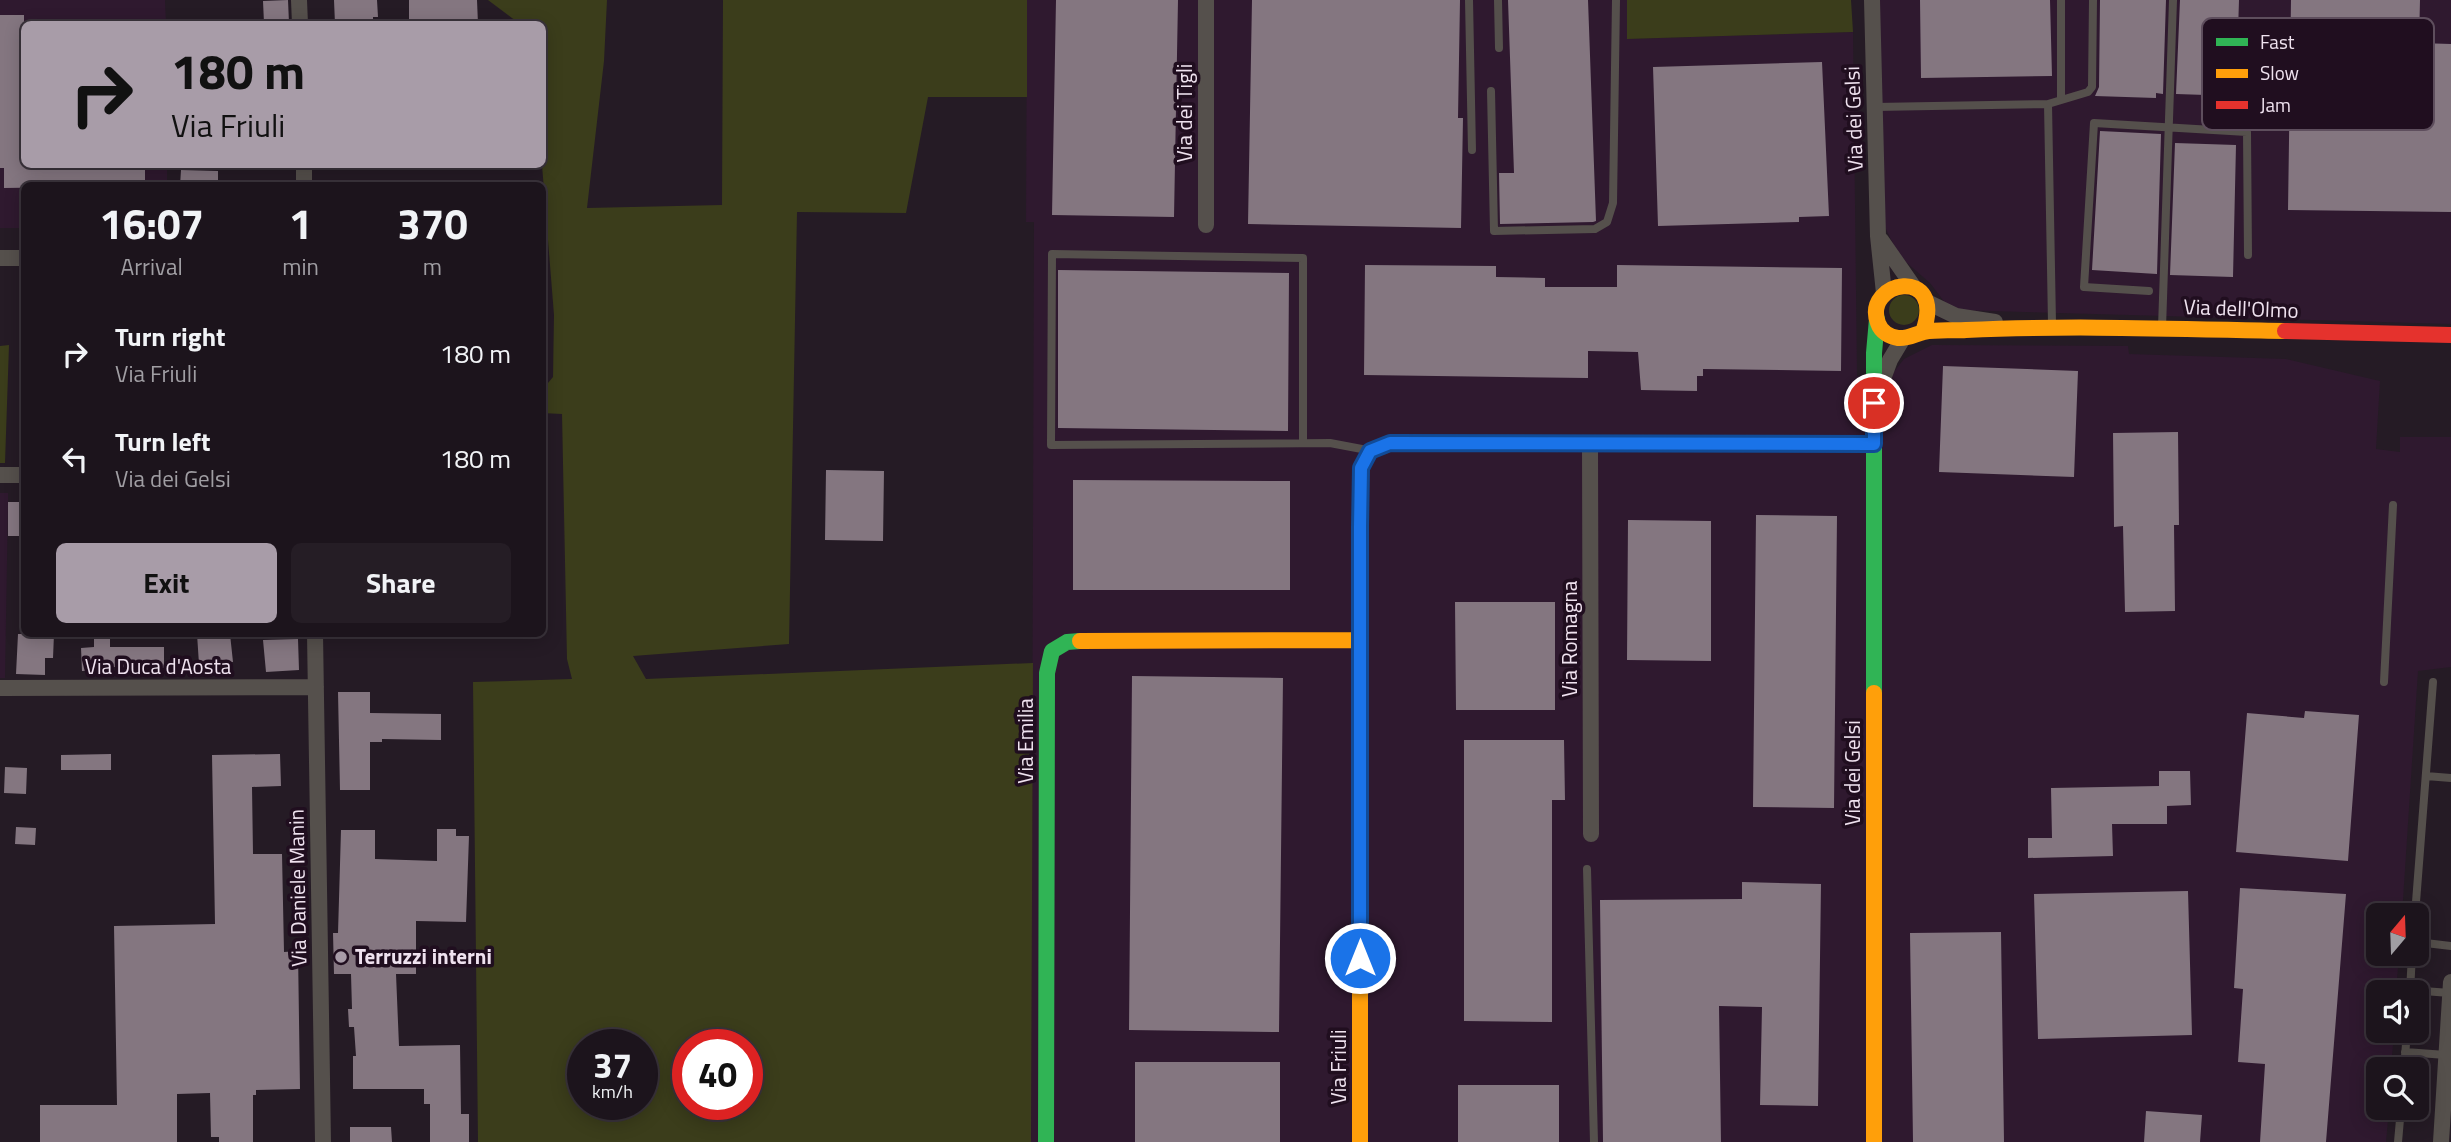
<!DOCTYPE html>
<html lang="en">
<head>
<meta charset="utf-8">
<style>
  body { margin:0; font-family:"Titillium Web",sans-serif; background:#251d25; color:#f1f3f6; height:100vh; display:flex; flex-direction:column; font-size:26px; white-space:nowrap }
  * { box-sizing:border-box; margin:0 }
  p { font-size:23px; color:#a09ea3 }
  .icon { flex:none; width:38px; height:38px; fill:none; stroke:currentColor; stroke-width:2; stroke-linecap:round; stroke-linejoin:round }
  .map { position:relative; flex:1; overflow:hidden }
  .sheet { position:absolute; left:21px; top:182px; width:525px; height:455px; display:flex; flex-direction:column; background:#1c141c; border-radius:10px; box-shadow:0 4px 18px #0003,0 0 0 2px #3a333b }
  .sheet>* { flex:none }
  .banner { position:absolute; left:21px; top:21px; width:525px; height:147px; border-radius:10px; box-shadow:0 4px 18px #0003,0 0 0 2px #3a333b; background:#a89ca8; color:#111; overflow:hidden }
  .needle { width:46px; rotate:19deg }
  .fabs { position:absolute; left:2366px; top:903px; display:grid; gap:14px }
  .fabs a { display:grid; place-items:center; width:63px; height:63px; border-radius:10px; background:#1c141c; box-shadow:0 4px 18px #0003,0 0 0 2px #3a333b; font-size:35px }
  .speed { position:absolute; left:567px; top:1029px; display:flex; gap:14px; font-size:35px; font-weight:700; text-align:center }
  .speed>* { display:grid; place-content:center; width:91px; height:91px; border-radius:50%; background:#1c141c; box-shadow:0 4px 18px #0003,0 0 0 2px #3a333b; line-height:1 }
  .speed small { font-size:18px; font-weight:400 }
  .speed .limit { border:10px solid #d22; background:#fff; color:#111 }
  .pin { position:absolute; display:grid; place-items:center; width:60px; height:60px; color:#fff; margin:-30px; border:4px solid #fff; border-radius:50%; box-shadow:0 2px 7px #0007 }
  .me { position:absolute; width:77px; margin:-38px; rotate:0deg; stroke-linejoin:round; filter:drop-shadow(0 0 5px #0008) }
  .turn { display:flex; align-items:center; gap:24px; height:147px; padding:0 35px; font-size:32px }
  .turn .icon { width:91px; height:91px; stroke-width:2.5 }
  .turn b { display:block; font-size:49px; line-height:60px }
  .eta { display:flex; justify-content:space-evenly; align-items:center; height:119px; text-align:center }
  .eta b { font-size:42px; font-weight:700; line-height:49px }
  .button { display:flex; gap:14px; margin-top:auto; padding:14px 35px }
  .button a { flex:1; height:80px; border-radius:10px; background:#a89ca8; color:#111; font-size:28px; font-weight:700; line-height:80px; text-align:center }
  .button a+a { background:#251d25; color:#f1f3f6 }
  ul { padding:0; list-style:none }
  li { display:flex; align-items:center; gap:21px; height:105px; padding:0 35px }
  li div { flex:1 }
  li b { display:block; font-size:26px }
  li em { font-style:normal }
  .map>svg:first-child { display:block }
  .built { fill:#2f192f }
  .green { fill:#3b3d1b; fill-rule:evenodd }
  .building { fill:#847680 }
  .lines { fill:none; stroke-linecap:round; stroke-linejoin:round }
  .lane { stroke:#55504c; stroke-width:8 }
  .street { stroke:#55504c; stroke-width:16 }
  .fast { stroke:#30b455; stroke-width:16 }
  .slow { stroke:#ff9f0a; stroke-width:16 }
  .jam { stroke:#e5322d; stroke-width:16 }
  .route-casing { stroke:#114b97; stroke-width:18 }
  .route { stroke:#1a73e8; stroke-width:12 }
  .poi-dot { fill:#a89ca8; stroke:#200e1f; stroke-width:2.5 }
  .labels { text-anchor:middle; stroke-width:7; stroke-linejoin:round; paint-order:stroke }
  .street-label { font-size:21px; fill:#efe2ef; stroke:#200e1f }
  .poi-label { font-size:21px; font-weight:bold; fill:#efe2ef; stroke:#200e1f; text-anchor:start }
  .key { fill:#200e1f; stroke:#5e4e5d; stroke-width:2 }
  .key-label { font-size:19px; fill:#efe2ef }
</style>
</head>
<body>
<div class="map">
<svg width="2451" height="1142" viewBox="0 0 2451 1142">
  <rect width="100%" height="100%" fill="#251b25"/>
  <!-- built -->
  <path class="built" d="M0 0H165L166 24H24V164L167 165V185L24 186V228H0Z
    M1027 0H1627L1628 39 1853 32 1857 376 1893 373 1904 359 1932 345 2128 346 2129 354 2286 359 2380 381 2376 449 2400 452V437H2451V667L2418 671 2402 915H2378V954H2399L2396 992H2378V1031H2394L2391 1069H2378V1108H2389L2386 1142H1031L1034 222H1026Z
    M1878 0H2451V324L1956 310 1946 304 1930 283 1899 256 1885 227Z
    M0 493H8V502L5 678H0Z"/>
  <!-- green -->
  <path class="green" d="M488 0H607L604 61 587 208 722 205 723 0H1027V97H928L906 213 797 212 789 644 633 656 646 679 1033 663 1031 1142H478L473 682 572 679 567 659 562 414 542 413 543 389 553 377 554 315 542 165V24H520ZM583 1045H642V1104H583ZM688 1045H747V1104H688Z
    M1627 0H1851L1853 32 1627 39Z
    M1889 310a15 15 0 1 1 30 0a15 15 0 1 1-30 0Z
    M9 345 5 463H0V346Z"/>
  <!-- building -->
  <path class="building" d="M288 0 289 23H264L263 1Z
    M334 0H377L378 17H373V24H335Z
    M409 0H477L478 24H409Z
    M1056 0H1178L1174 217 1052 215Z
    M1252 0H1460L1458 118H1463L1461 228 1248 224Z
    M1508 0H1588L1596 221 1593 222 1500 224 1499 173H1514Z
    M1920 0H2050L2052 76 1921 78Z
    M2100 0H2166L2163 94 2156 93V98L2095 96 2099 87Z
    M2180 0H2239L2236 96 2176 94Z
    M2291 0H2420L2419 43 2451 44V212L2288 210Z
    M0 15H24V164H145V186L4 188V168H0Z
    M1822 62 1829 216 1799 217V222L1658 226 1653 67Z
    M2100 131 2161 134 2157 274 2092 270Z
    M2175 143 2236 145 2233 277 2170 275Z
    M181 170 218 171V186H180Z
    M1365 265 1496 266V277L1545 278V287H1617V265L1842 268 1841 371 1703 369V376H1697V391L1641 390 1638 352 1588 351V378L1364 375Z
    M1058 270 1289 273 1288 431 1058 428Z
    M1943 366 2078 371 2074 477 1939 472Z
    M2178 432 2179 525H2174L2175 611 2125 612 2123 526 2114 527 2113 433Z
    M826 470 884 471 883 541 825 540Z
    M1073 480 1290 481V590H1073Z
    M8 502H24L23 536H8Z
    M1756 515 1837 516 1834 808 1753 807Z
    M1628 520 1711 521V661L1627 660Z
    M1455 602H1555V710H1456Z
    M18 634H54L53 658H45V675L16 674Z
    M197 634H230L233 662 199 664Z
    M110 636V647H164V668L111 667V670L82 671 81 648 94 647V637Z
    M298 639 299 670 266 672 263 640Z
    M1132 676 1283 678 1279 1032 1129 1030Z
    M338 692H370V713L441 714V740L382 739V742H370V790H340Z
    M2305 711 2359 715 2348 861 2236 852 2247 713 2304 718Z
    M1464 740H1564L1565 800H1552V1022L1464 1021Z
    M111 754V770H61V755Z
    M280 754 281 786 252 787 253 854H282L284 952 298 951 300 1089 256 1090V1095H253V1142H219V1137H211L210 1093 177 1094V1142H40V1105H117L114 926 215 924 212 755Z
    M5 767 27 768 26 794 4 793Z
    M2159 771H2190L2191 805 2167 806V824H2112L2113 856 2028 858V838H2052L2051 788 2159 786Z
    M16 827 36 828 35 845 15 844Z
    M437 829H456V836H469L466 922 416 921V974H396L399 1046 460 1045 461 1114H469V1142H430V1104H424V1089H353V1056H356L354 1027H349L348 1009H352L351 974H334L333 933H338L341 830H375V859L437 861Z
    M1742 882 1821 884 1818 1106 1760 1105 1762 1007 1719 1006 1721 1142H1603L1600 900 1742 899Z
    M2240 888 2346 894 2326 1142H2260L2265 1064 2238 1062 2243 989 2234 988Z
    M2188 891 2192 1035 2038 1039 2034 894Z
    M2001 932 2004 1142H1913L1910 933Z
    M1135 1062H1280V1142H1135Z
    M1458 1085H1559V1142H1458Z
    M2146 1111 2202 1115 2200 1142H2144Z
    M350 1127H391L392 1142H350Z"/>
  <g class="lines">
    <!-- lane -->
    <path class="lane" d="M1469 0 1472 150
      M1498 0 1499 48
      M2061 0V98
      M1491 91 1494 231 1595 229 1607 222 1613 203 1616 0
      M1875 107 2048 104
      M2149 291 2084 287 2094 123 2247 132 2248 255
      M2052 323 2048 104 2088 92 2092 87 2093 0
      M2162 328 2173 0
      M1303 443V258L1052 254 1051 445 1330 443 1367 450
      M2384 682 2393 505
      M2426 776 2451 778
      M1587 869 1594 1142
      M2415 915 2433 682
      M2417 942 2451 946
      M2410 990 2450 993
      M2410 992 2412 954
      M2405 1052 2446 1055
      M2404 1069 2407 1031
      M2398 1142 2401 1108"/>
    <!-- street -->
    <path class="street" d="M299 0 300 24
      M1206 0V225
      M1872 0 1878 236 1884 293
      M304 164V186
      M1881 240 1913 286
      M0 258H24
      M1929 303 1956 316 1995 322
      M1877 395 1890 360 1902 340
      M1590 444 1591 834
      M0 475H24
      M315 634 323 1142
      M0 688 316 687
      M2441 1142 2451 982"/>
    <!-- fast -->
    <path class="fast" d="M1360 611 1361 468 1370 451 1390 443 1874 444
      M1874 693V353L1877 319
      M1046 1142 1047 673 1052 651 1067 642 1080 641"/>
    <!-- slow -->
    <path class="slow" d="M1923 332C1947 264 1862 281 1878 323 1881 332 1890 337 1898 338 1908 339 1915 334 1924 332 1937 329 1953 331 1966 330 2073 325 2179 329 2285 331
      M1360 611V1142
      M1080 641 1359 640
      M1874 693V1142"/>
    <!-- jam -->
    <path class="jam" d="M2285 331 2451 335"/>
  </g>
  <g class="lines">
    <defs>
      <path id="route" d="M1360 958V527L1361 468 1370 451 1390 443 1874 444V403"/>
    </defs>
    <!-- route casing -->
    <use href="#route" class="route-casing"/>
    <!-- route -->
    <use href="#route" class="route"/>
  </g>
  <!-- markers -->
  <circle class="poi-dot" cx="341" cy="957" r="7"/>
  <g class="labels">
    <!-- street labels -->
    <g class="street-label">
      <text transform="translate(1185 113) rotate(-90)" y="7">Via dei Tigli</text>
      <text transform="translate(1854 119) rotate(-92)" y="7">Via dei Gelsi</text>
      <text transform="translate(2241 309) rotate(2)" y="7">Via dell'Olmo</text>
      <text transform="translate(1570 639) rotate(-90)" y="7">Via Romagna</text>
      <text x="158" y="674">Via Duca d'Aosta</text>
      <text transform="translate(1026 741) rotate(-90)" y="7">Via Emilia</text>
      <text transform="translate(1853 773) rotate(-90)" y="7">Via dei Gelsi</text>
      <text transform="translate(298 888) rotate(-91)" y="7">Via Daniele Manin</text>
      <text transform="translate(1339 1067) rotate(-90)" y="7">Via Friuli</text>
    </g>
    <!-- poi labels -->
    <g class="poi-label">
      <text x="355" y="964">Terruzzi interni</text>
    </g>
  </g>
  <!-- legend -->
  <rect x="2202" y="18" width="232" height="112" rx="10" class="key"/>
  <rect x="2216" y="38" width="32" height="8" fill="#30b455"/>
  <rect x="2216" y="69" width="32" height="9" fill="#ff9f0a"/>
  <rect x="2216" y="101" width="32" height="8" fill="#e5322d"/>
  <g class="key-label">
    <text x="2260" y="49">Fast</text>
    <text x="2260" y="80">Slow</text>
    <text x="2260" y="112">Jam</text>
  </g>
</svg>
<div class="fabs">
<a><svg class="needle" viewBox="-14 -14 28 28"><path d="M0-13l5 13h-10z" fill="#e53935"/><path d="M0 13l5-13h-10z" fill="#a09ea3"/></svg></a>
<a><svg class="icon" aria-label="sound" viewBox="0 0 24 24"><path d="M4 9h4l5-4v14l-5-4H4zM17 9q2 3 0 6"/></svg></a>
<a><svg class="icon" aria-label="search" viewBox="0 0 24 24"><circle cx="10" cy="10" r="6"/><path d="M15 15l6 6"/></svg></a>
</div>
<div class="speed"><div>37<small>km/h</small></div><div class="limit">40</div></div>
<div class="pin" style="left:1874px;top:403px;background:#d93025"><svg class="icon" aria-label="arrive" viewBox="0 0 24 24"><path d="M6 21V4h12l-3 4 3 4H6"/></svg></div>
<svg class="me" style="left:1360px;top:958px" viewBox="-20 -20 40 40"><circle r="17" fill="#1a73e8" stroke="#fff" stroke-width="3"/><path d="M0-11L8 9 0 5-8 9z" fill="#fff"/></svg>
<div class="banner">
<div class="turn"><svg class="icon" aria-label="right" viewBox="0 0 24 24"><path d="M7 20v-9h11M14 6l5 5-5 5"/></svg><div><b>180 m</b>Via Friuli</div></div>
</div>
<section class="sheet">
<div class="eta">
<div><b>16:07</b><p>Arrival</p></div>
<div><b>1</b><p>min</p></div>
<div><b>370</b><p>m</p></div>
</div>
<ul>
<li><svg class="icon" aria-label="right" viewBox="0 0 24 24"><path d="M7 20v-9h11M14 6l5 5-5 5"/></svg><div><b>Turn right</b><p>Via Friuli</p></div><em>180 m</em></li>
<li><svg class="icon" aria-label="left" viewBox="0 0 24 24"><path d="M17 20v-9H6M10 6l-5 5 5 5"/></svg><div><b>Turn left</b><p>Via dei Gelsi</p></div><em>180 m</em></li>
</ul>
<div class="button"><a>Exit</a><a>Share</a></div>
</section>
</div>
</body>
</html>
